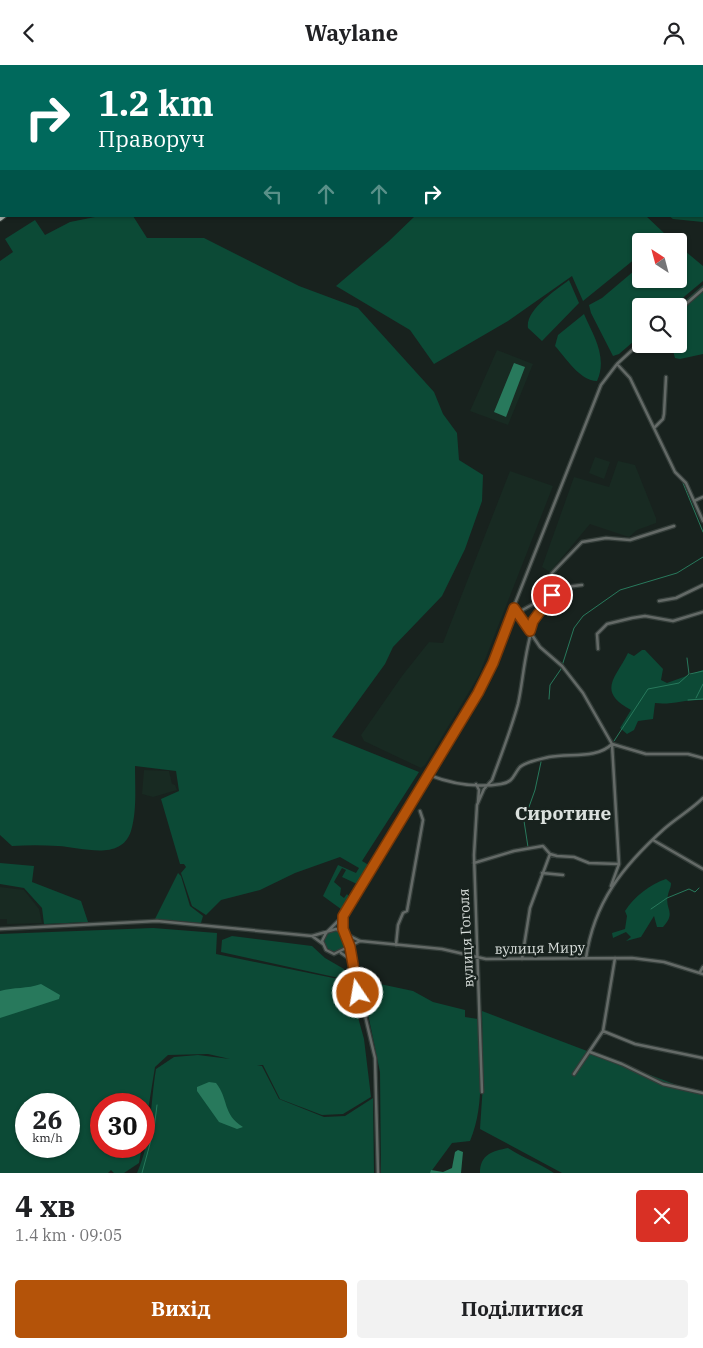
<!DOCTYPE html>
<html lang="uk">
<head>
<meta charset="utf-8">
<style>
  body { margin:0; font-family:"IBM Plex Serif",serif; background:#f2f2f2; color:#202124; height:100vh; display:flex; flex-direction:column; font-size:19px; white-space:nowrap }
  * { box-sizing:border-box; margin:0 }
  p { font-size:16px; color:#757577 }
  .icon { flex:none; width:28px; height:28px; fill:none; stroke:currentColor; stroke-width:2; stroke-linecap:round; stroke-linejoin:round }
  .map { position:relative; height:1108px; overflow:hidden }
  .details { display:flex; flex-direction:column; background:#fff; flex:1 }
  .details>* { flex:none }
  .top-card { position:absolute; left:0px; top:0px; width:704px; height:152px; box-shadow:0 1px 4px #0004; background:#00695c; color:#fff; overflow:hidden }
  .needle { width:32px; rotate:324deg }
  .controls { position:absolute; left:632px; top:168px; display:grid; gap:10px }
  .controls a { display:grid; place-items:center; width:55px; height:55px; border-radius:5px; background:#fff; box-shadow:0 1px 4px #0004; font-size:25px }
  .speed { position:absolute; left:15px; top:1028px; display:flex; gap:10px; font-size:25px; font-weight:700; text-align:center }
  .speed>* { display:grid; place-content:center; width:65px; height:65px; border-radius:50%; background:#fff; box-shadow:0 1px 4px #0004; line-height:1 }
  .speed small { font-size:12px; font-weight:400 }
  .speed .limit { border:8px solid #d22; background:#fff; color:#111 }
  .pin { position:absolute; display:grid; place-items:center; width:42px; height:42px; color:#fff; margin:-21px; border:2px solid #fff; border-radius:50%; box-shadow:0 1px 5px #0007 }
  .me { position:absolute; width:55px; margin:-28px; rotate:348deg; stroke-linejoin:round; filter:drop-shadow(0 0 4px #0008) }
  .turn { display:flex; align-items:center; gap:18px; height:105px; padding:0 15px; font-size:22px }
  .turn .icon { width:65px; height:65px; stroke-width:2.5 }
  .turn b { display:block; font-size:35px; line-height:42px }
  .lanes { display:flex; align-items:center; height:48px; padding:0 15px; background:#0003; justify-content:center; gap:25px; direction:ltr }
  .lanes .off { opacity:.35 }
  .round { display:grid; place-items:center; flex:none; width:52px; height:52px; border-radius:5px; background:#f2f2f2 }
  .overview { display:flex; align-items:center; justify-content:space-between; height:85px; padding:0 15px }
  h1 { font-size:30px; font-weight:700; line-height:38px }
  .button { display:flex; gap:10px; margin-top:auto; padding:10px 15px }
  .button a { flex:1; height:58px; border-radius:5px; background:#b45309; color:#fff; font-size:20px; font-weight:700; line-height:58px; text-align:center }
  .button a+a { background:#f2f2f2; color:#202124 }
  header { display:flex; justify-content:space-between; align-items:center; height:65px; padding:0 15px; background:#fff; font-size:22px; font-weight:700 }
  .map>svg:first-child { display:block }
  .built { fill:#182a22 }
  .green { fill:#0c4a36; fill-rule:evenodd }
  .water { fill:#28795c }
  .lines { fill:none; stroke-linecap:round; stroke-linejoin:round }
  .stream { stroke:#28795c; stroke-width:1 }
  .minor-casing { stroke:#333d39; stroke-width:5 }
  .major-casing { stroke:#333d39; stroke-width:6 }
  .minor { stroke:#646a67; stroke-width:2.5 }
  .major { stroke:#aab5af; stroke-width:4 }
  .route-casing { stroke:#753606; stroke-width:12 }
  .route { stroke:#b45309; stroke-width:9 }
  .labels { text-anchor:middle; stroke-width:4.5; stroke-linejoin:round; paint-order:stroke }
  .street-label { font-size:14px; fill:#dbe1de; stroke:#18221e }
  .district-label { font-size:19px; font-weight:bold; fill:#dbe1de; stroke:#18221e }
</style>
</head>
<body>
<header><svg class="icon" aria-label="back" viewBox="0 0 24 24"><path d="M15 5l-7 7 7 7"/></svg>Waylane<svg class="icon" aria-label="person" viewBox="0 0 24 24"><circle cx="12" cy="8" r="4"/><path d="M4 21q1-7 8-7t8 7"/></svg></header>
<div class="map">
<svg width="703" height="1108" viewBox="0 0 703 1108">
  <rect width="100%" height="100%" fill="#18221e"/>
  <!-- built -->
  <path class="built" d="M497 285 533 299 508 360 470 346Z
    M595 392 610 397 604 414 589 408Z
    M618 396 635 400 656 453V458L637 465 629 472 590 459 550 507 542 502 574 412 609 422Z
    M510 406 553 421 479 610 425 700 421 703 364 676 361 670 402 611 429 577 443 578Z
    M144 705 169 706 172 719 175 720 177 725 153 732 142 729Z
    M0 822 24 825 39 844 42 858 7 859V854H0Z"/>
  <!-- green -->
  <path class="green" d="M597 0H703V157L673 154 669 151H702V1H596Z
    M100 151H133L147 173H204L299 221 358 243 434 327 443 349 457 368 459 395 483 410 482 436 465 484 442 531 393 582 385 599 332 672 419 707 362 796 372 802 364 815 357 819 342 812 346 805 342 803 335 815 334 817 341 823 340 830 344 833 347 829C353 836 349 840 345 847L323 831 338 800 356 808 359 803 340 792 295 808 260 825 221 835 206 850 192 841 181 808 186 802 184 799H180L161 734 179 726 176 706 135 701C135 722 137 746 131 766 121 797 81 782 58 781 43 780 27 780 12 781L0 770V196L13 187 5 174 35 155 45 170 70 157Z
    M415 151H646L664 168 657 176H641V189L583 236 572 211 508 256 434 299 410 265 336 221 389 176Z
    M679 183 685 186 703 201V216L673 241H641V270L619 289 613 291 591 248 589 240 602 233 641 200V214H679Z
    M569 215 579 238 542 276 528 263C525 245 556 225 569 215Z
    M703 220V289L680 294 675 293 671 279H679V241Z
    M584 249C593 270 608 292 597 316 580 316 566 293 555 281L558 270Z
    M642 585H645L663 604 661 615 667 618 703 605V635C686 634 672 640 655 638L653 654 638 656 634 665 627 669 620 663 631 645C596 626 616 613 628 588L634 591Z
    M0 798 34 801 32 817 81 836 88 857 44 859 42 843 24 823 0 819Z
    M178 808 181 811 190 841 203 851 201 858 155 854Z
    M666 814 671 818C671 823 669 825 668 830 664 844 677 847 663 862H657L654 851 641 872 626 876 631 872 626 867 613 873 612 868 625 864 627 851 625 846C634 832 650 819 666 814Z
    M153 863 217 868 216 889 348 916 364 974 371 1032 343 1049 322 1050 280 1034 263 1000H257L262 1001 279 1034 324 1052 345 1051 373 1033 374 1108H137C152 1075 150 1039 156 1004L174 992 198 990 230 994 208 989 168 990 155 1002 144 1070V1039H101V1081H142L139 1098 124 1108H114L111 1105 108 1108H0V869ZM26 1039H69V1081H26Z
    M324 876a11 11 0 1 1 22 0a11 11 0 1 1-22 0Z
    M232 871 312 881 325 893 344 904 348 915 221 887 222 875Z
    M361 915 413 926 433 937 465 945V952L478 954C479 995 486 1038 470 1076L452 1078 430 1108H381L380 1007Z
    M482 946 703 1030V1108H562L480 1064 483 1019Z
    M508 1083C523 1093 539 1098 554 1108H480C480 1089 493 1086 508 1083Z"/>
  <!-- water -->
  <path class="water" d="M514 298 525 302 506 352 494 347Z
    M41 919 60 930 59 934 0 953V926C14 922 27 924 41 919Z
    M209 1017 216 1018C229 1034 222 1049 243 1062L237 1064 219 1057 197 1026V1022Z
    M458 1085 463 1087 461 1108H430L431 1105 443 1107 452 1103 455 1087Z"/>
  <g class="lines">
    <!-- stream -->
    <path class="stream" d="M683 418 703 467
      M690 609 703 606
      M696 633 703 619
      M549 634 550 620 561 604 574 563 583 551 620 525 677 508 703 492
      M688 635 703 634
      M614 676 648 624 679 618 689 609 687 593
      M528 782 524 756 535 725 541 697
      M651 844 667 833 689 824 695 827 699 823
      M142 1108 154 1064 157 1040"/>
    <defs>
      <path id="minor" d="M560 1 562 0
        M679 245 703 224
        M617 299 630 313 675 407 686 418 703 456
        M654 363 663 354 664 349 666 312
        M694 436 703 432
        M659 536 676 533 703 520
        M514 543 540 582 562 601 583 628 612 679 619 799 611 821
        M517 548 537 537 546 527 552 508 582 477 606 473 630 475 674 461
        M598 584 597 569 607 559 632 553 645 551 673 556 703 547
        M612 679 646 689H688L703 693
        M429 710C452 719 477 723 501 719 514 717 513 710 520 702 527 696 541 694 549 692 570 688 597 694 612 679
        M476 719 479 725 478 737
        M653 775 703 804
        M474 798 514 786 543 781 550 789 557 791 574 792 589 798 619 799
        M542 808 563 810
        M343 851 344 868
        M0 864 157 856 312 871 336 864 360 876 442 884 486 894 632 893 664 897 703 909
        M312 871 323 879
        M347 874 375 993 378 1108
        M360 876 334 889 326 885 322 876 326 868 343 851 483 620 601 320 617 299 641 277
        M396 880 398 860 403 848 407 846 423 755 420 746
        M341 888 351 895
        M586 893C594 837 623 801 664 764 676 753 691 745 703 733
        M522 894 530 843 550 789
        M700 907 703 902
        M603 966 635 979 703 993
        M590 987 622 999 663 1019 703 1028
        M574 1009 603 966 615 893
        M482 1027 474 790 477 740 484 724 492 715C501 690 511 665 518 639 526 605 525 538 564 523 569 521 576 521 582 520"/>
      <path id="major" d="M49 0 50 1
        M320 0 321 1
        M0 154 4 151"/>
    </defs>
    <!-- minor casing -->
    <use href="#minor" class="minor-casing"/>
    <!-- major casing -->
    <use href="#major" class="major-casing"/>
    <!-- minor -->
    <use href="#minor" class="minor"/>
    <!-- major -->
    <use href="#major" class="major"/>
  </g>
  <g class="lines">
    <defs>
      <path id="route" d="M358 928 350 882 343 864V851L478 628 493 598 514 543 530 566 533 556 552 530"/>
    </defs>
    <!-- route casing -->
    <use href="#route" class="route-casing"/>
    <!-- route -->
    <use href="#route" class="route"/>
  </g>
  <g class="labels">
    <!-- street labels -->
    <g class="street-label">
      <text transform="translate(466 873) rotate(-93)" y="5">вулиця Гоголя</text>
      <text transform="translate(540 883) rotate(-1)" y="5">вулиця Миру</text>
    </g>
    <!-- district labels -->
    <g class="district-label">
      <text x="563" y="755">Сиротине</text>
    </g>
  </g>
</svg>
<div class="controls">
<a><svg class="needle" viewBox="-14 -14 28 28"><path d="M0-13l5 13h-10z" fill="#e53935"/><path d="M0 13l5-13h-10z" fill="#757577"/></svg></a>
<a><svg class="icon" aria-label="search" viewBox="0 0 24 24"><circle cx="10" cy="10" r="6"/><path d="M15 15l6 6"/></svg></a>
</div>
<div class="speed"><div>26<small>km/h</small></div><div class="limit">30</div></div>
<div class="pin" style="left:552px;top:530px;background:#d93025"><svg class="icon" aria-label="arrive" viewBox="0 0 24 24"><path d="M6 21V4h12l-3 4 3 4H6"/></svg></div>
<svg class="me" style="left:358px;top:928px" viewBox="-20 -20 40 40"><circle r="17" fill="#b45309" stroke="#fff" stroke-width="3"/><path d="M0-11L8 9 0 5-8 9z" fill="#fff"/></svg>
<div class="top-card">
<div class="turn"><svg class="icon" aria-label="right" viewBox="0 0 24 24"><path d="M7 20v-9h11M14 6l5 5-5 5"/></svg><div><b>1.2 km</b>Праворуч</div></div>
<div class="lanes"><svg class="icon off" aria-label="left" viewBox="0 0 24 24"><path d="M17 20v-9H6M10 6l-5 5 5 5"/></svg><svg class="icon off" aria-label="ahead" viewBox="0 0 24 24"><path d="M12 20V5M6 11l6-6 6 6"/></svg><svg class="icon off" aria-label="ahead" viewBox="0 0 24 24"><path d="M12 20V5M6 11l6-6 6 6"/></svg><svg class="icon" aria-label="right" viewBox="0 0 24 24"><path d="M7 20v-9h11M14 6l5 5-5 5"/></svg></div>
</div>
</div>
<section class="details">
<div class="overview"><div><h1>4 хв</h1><p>1.4 km · 09:05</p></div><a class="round" style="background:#d93025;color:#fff"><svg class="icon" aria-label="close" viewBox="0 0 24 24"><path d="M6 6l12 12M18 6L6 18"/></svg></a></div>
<div class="button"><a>Вихід</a><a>Поділитися</a></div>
</section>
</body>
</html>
